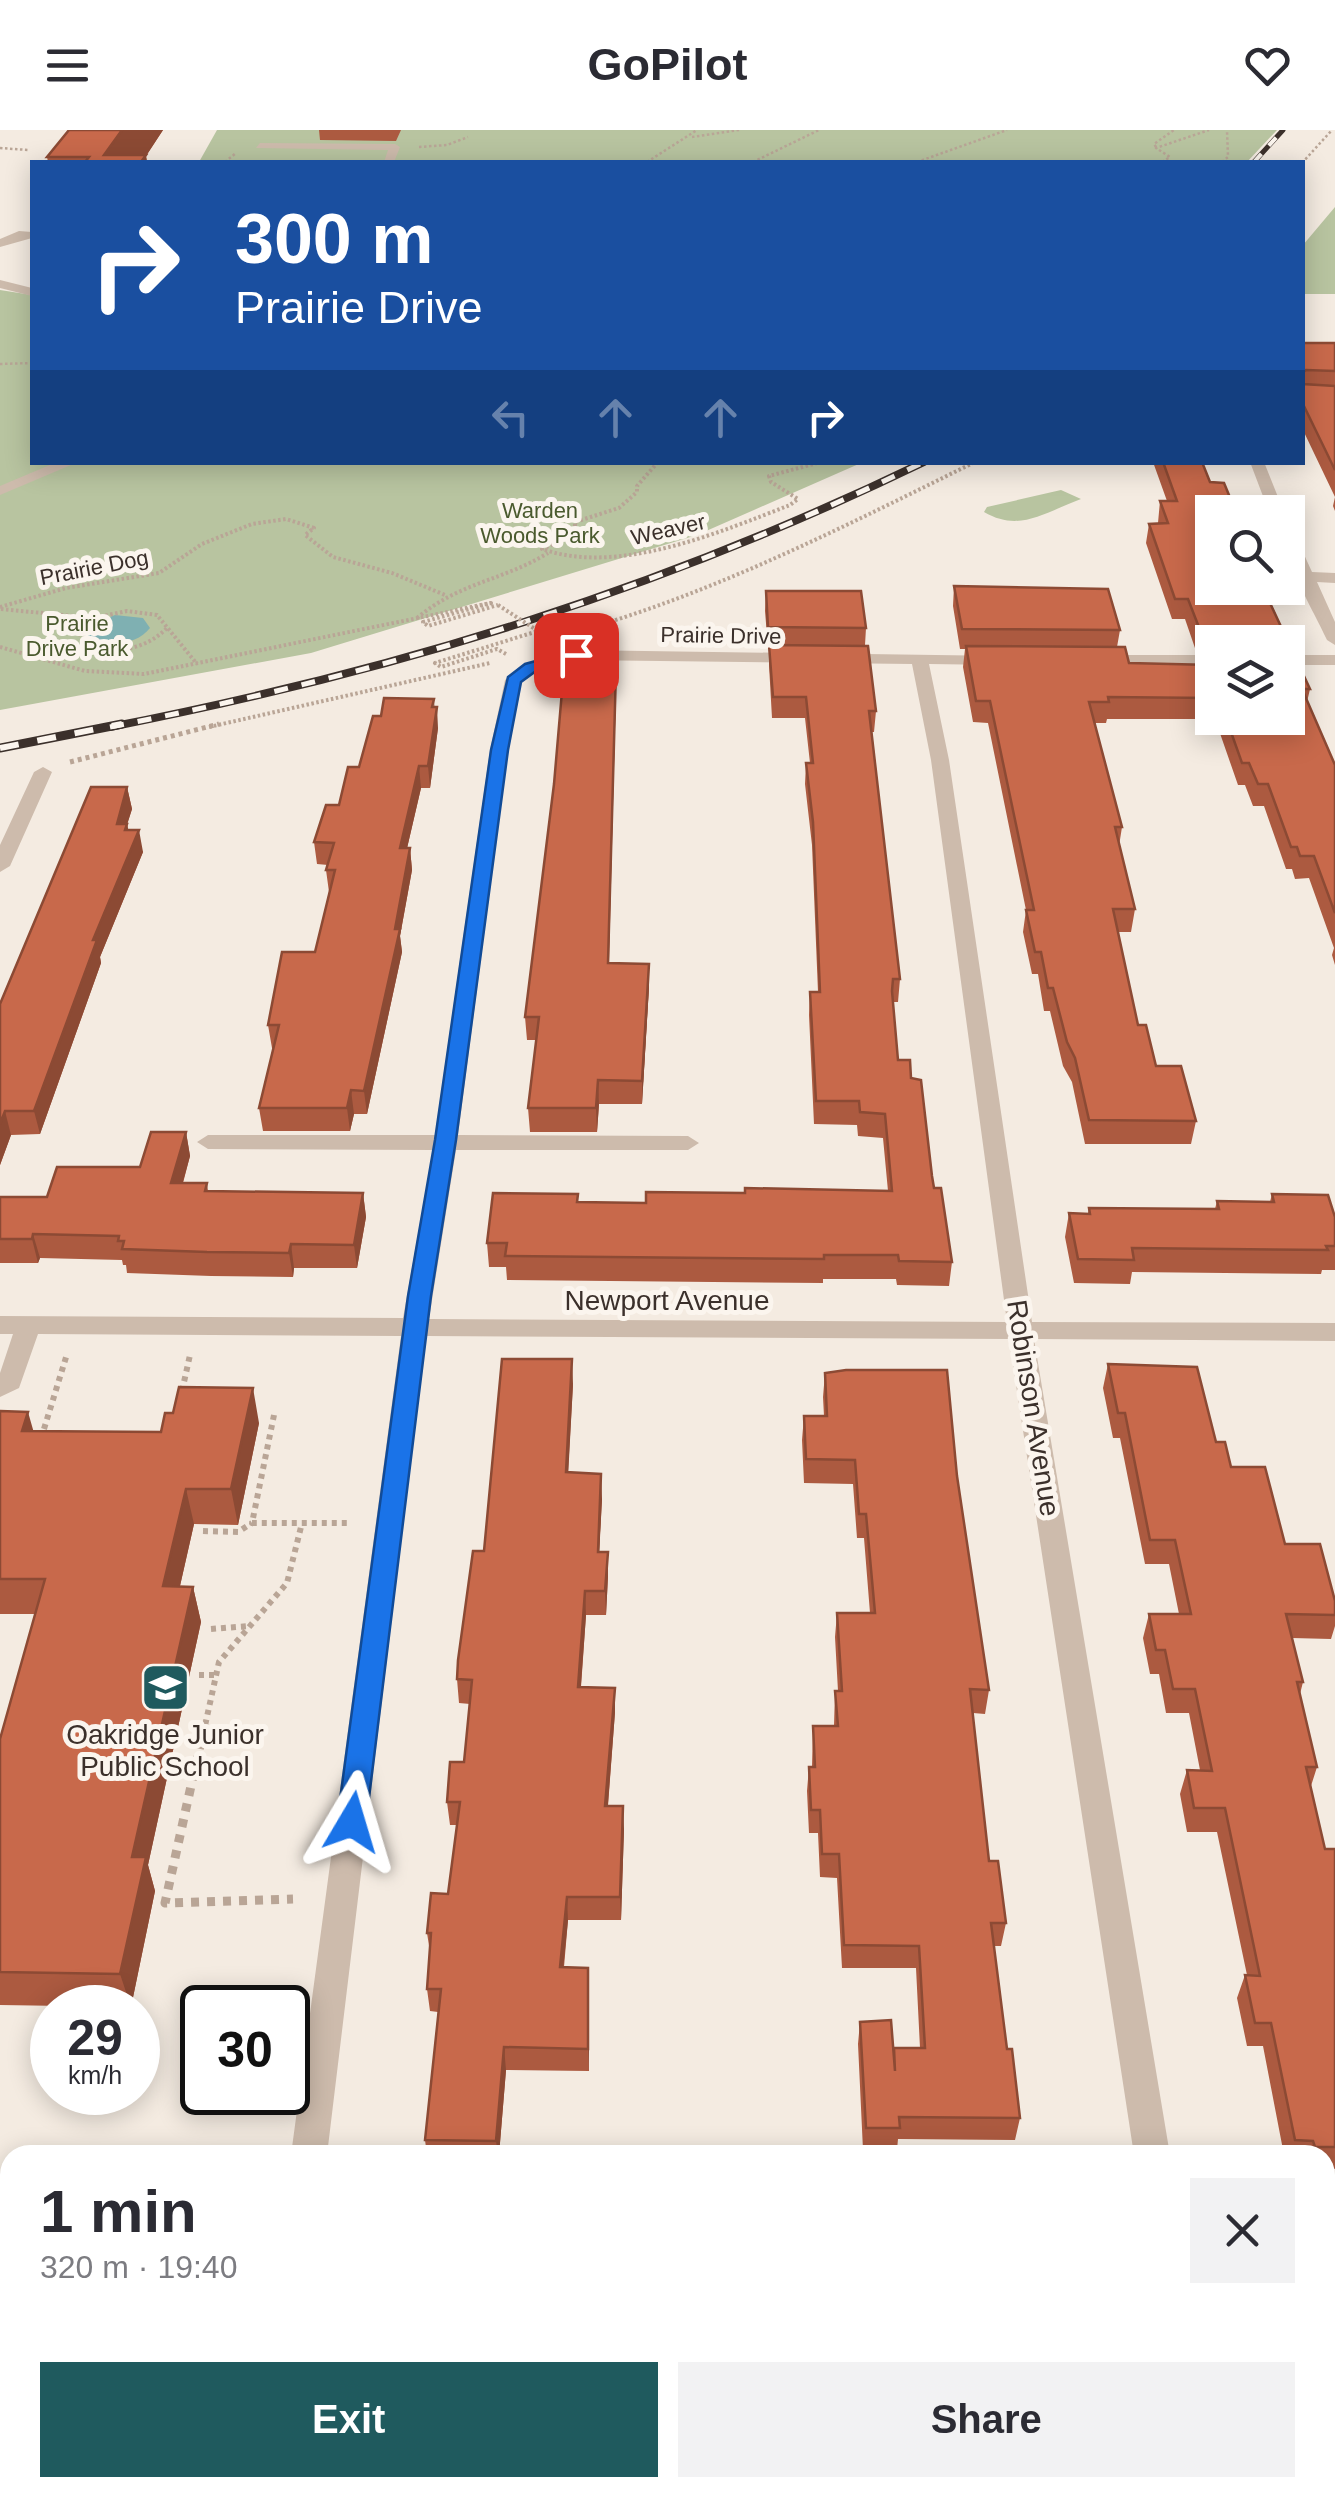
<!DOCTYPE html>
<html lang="en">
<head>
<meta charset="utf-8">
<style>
  body { margin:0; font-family:Arial,sans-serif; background:#f2f2f3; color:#2b2b33; height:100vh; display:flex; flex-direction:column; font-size:38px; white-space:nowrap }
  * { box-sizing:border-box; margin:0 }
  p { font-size:32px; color:#7c7c81 }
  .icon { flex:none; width:55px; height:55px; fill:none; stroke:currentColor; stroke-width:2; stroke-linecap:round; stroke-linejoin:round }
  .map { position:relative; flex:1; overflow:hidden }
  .details { position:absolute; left:0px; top:2015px; width:1335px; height:352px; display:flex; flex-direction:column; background:#fff; border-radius:30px 30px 0 0; box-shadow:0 5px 25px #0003 }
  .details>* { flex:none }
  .top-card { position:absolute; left:30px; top:30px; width:1275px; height:305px; border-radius:0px; box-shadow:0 5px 25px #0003; background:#1a4fa0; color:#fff; overflow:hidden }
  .buttons { position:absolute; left:1195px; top:365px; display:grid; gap:20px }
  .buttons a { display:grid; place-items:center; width:110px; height:110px; border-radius:0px; background:#fff; box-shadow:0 5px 25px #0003; font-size:50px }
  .speed { position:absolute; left:30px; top:1855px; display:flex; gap:20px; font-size:50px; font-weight:700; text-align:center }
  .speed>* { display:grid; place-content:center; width:130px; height:130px; border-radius:50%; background:#fff; box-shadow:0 5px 25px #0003; line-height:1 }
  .speed small { font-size:25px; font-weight:400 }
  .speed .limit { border:5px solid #111; border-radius:15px; background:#fff; color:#111 }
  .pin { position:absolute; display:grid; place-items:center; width:85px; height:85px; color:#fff; margin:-42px; border-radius:20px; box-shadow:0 5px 15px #0006 }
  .me { position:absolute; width:110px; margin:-55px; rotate:7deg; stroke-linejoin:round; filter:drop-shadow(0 0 8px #0008) }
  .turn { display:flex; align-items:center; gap:35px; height:210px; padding:0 40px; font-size:45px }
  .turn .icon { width:130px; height:130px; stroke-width:2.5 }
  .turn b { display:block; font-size:70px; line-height:85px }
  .lanes { display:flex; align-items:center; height:95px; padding:0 40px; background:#0003; justify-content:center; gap:50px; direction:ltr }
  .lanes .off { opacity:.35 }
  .round { display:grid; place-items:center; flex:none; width:105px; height:105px; border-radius:0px; background:#f2f2f3 }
  .overview { display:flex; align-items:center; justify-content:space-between; height:170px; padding:0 40px }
  h1 { font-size:60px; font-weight:700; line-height:75px }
  .action { display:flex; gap:20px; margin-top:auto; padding:20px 40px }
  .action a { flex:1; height:115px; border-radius:0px; background:#1f5a5e; color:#fff; font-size:40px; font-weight:700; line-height:115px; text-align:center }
  .action a+a { background:#f2f2f3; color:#2b2b33 }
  header { display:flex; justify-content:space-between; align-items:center; height:130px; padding:0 40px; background:#fff; font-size:45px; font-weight:700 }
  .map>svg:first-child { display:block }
  .green { fill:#b8c4a0 }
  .water { fill:#7fb0b2 }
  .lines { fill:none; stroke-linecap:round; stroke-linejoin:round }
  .path-far4 { stroke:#b9a596; stroke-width:2.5; stroke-dasharray:2.5 2.5; stroke-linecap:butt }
  .path-far3 { stroke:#b9a596; stroke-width:4; stroke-dasharray:2.5 2.5; stroke-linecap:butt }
  .path-far2 { stroke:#b9a596; stroke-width:5; stroke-dasharray:4 4; stroke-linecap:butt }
  .path-far1 { stroke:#b9a596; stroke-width:6; stroke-dasharray:5 5; stroke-linecap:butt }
  .path { stroke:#b9a596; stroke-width:9; stroke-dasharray:8 8; stroke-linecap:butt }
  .minor { fill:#cdbbac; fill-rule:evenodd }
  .rail-far2-casing { stroke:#3b302b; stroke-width:5 }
  .rail-far1-casing { stroke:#3b302b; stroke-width:8 }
  .rail-casing { stroke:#3b302b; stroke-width:9 }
  .rail-far2 { stroke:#fbf5ee; stroke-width:4; stroke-dasharray:11; stroke-linecap:butt }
  .rail-far1 { stroke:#fbf5ee; stroke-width:5; stroke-dasharray:14; stroke-linecap:butt }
  .rail { stroke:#fbf5ee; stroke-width:6; stroke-dasharray:19; stroke-linecap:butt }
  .path-bridge { stroke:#b9a596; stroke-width:4; stroke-dasharray:2.5 2.5; stroke-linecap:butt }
  .wall { fill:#ac5a40; fill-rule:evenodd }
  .shaded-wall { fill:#8c4a34 }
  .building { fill:#c8694b; stroke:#8c4a34; stroke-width:2.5 }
  .route { fill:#1a73e8; stroke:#114b97; stroke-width:2.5 }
  .labels { text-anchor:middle; stroke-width:10; stroke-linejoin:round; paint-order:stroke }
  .far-park-label { font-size:22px; fill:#4a5a2e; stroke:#fbf5ee }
  .far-street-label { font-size:22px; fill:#3b302b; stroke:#fbf5ee }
  .street-label { font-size:28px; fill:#3b302b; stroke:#fbf5ee }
  .poi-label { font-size:28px; fill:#3b302b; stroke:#fbf5ee }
</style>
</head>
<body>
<header><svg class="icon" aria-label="menu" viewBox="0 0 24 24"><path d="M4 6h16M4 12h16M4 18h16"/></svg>GoPilot<svg class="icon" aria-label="heart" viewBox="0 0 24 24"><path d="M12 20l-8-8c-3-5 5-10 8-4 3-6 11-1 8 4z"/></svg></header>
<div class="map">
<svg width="1335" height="2366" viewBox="0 0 1335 2366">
  <rect width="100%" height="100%" fill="#f4ebe1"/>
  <!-- green -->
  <path class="green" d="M217 0H1277L1247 32H199Z
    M1335 77V164H1303V115Z
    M0 160 32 165V332L861 333 697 405 311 523 0 580Z
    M1061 360 1081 369C1045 382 1020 403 984 382L987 377Z"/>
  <!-- water -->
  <path class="water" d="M115 485 143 488 150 498C136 516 105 518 86 505V497Z"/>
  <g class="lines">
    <!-- path-far4 -->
    <path class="path-far4" d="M692 7 739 0
      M419 17 447 15 468 7
      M1156 17 1154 14 1174 0
      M0 18 28 20
      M225 32 236 23
      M647 32 697 0
      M753 32 819 0
      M917 32 1007 0
      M1162 32 1170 27 1156 18 1209 0
      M1222 32 1228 27 1227 0
      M1302 33 1332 0
      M0 234 32 233"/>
    <!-- path-far3 -->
    <path class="path-far3" d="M658 332 637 356V362L619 378 575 392V405L542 419C618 446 720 402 790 375L798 369 771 352 769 346 821 332
      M0 477 66 458 159 443 202 414 252 394 286 389 314 398 305 405 333 427 392 443 445 465
      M1 479 94 488 127 481 157 485 197 534
      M417 488C460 452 502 451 548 423
      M93 489 79 504C106 528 144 522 168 497
      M596 496C727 457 853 392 975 332
      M0 517 85 541 144 544 491 473 423 492 428 496 498 475
      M506 524 497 519 441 537 435 533 538 501
      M209 597 490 533"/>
    <!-- path-far2 -->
    <path class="path-far2" d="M70 632 219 594"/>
    <!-- path-far1 -->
    <path class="path-far1" d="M182 1261 190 1225
      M274 1285 252 1393H351
      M44 1299 67 1224
      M203 1401 238 1402 252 1393
      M211 1499 249 1496
      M199 1545H216
      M201 1614 219 1532 287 1453 302 1393"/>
    <!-- path -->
    <path class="path" d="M201 1611 165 1773 293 1769"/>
    <!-- minor -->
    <path class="minor" d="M260 13 395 14 400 17 394 32H384L388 20 256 18Z
      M19 101 32 102V108L0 117V109Z
      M0 150 32 158V166L0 158Z
      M57 332H78L0 365V356Z
      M1250 332H1264L1284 382H1269Z
      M1288 402 1296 407 1312 442 1335 443V453L1317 452 1335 492V515L1327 510C1311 475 1286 439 1288 402Z
      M576 520 1005 526V534L999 535 929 534 949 630 1032 1192 1335 1193V1211L1034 1209 1170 2025H1134L1009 1209 426 1206 327 2025H291L401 1206 38 1204 19 1258 0 1267V1243L13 1204H0V1186L403 1188 433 1020 208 1019 197 1012 208 1005H435L490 620 505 550 524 534ZM577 530 912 534 931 630 1007 1192 429 1189 456 1020H688L699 1013 688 1006 458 1005 508 620 522 552 536 542Z
      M1094 525H1212V535L1088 534V526Z
      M1288 525H1335V535H1288Z
      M43 637 52 642 10 736 0 742V715L34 642Z
      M0 2096H10V2132H0Z
      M1325 2122H1335V2158H1325Z
      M243 2358H283L281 2366H241Z
      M1178 2358H1218L1220 2366H1180Z"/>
    <defs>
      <path id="rail-far2" d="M1254 32 1283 0"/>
      <path id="rail-far1" d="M110 597C397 541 660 460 924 332"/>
      <path id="rail" d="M0 618 122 594"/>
    </defs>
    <!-- rail-far2 casing -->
    <use href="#rail-far2" class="rail-far2-casing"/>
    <!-- rail-far1 casing -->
    <use href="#rail-far1" class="rail-far1-casing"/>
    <!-- rail casing -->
    <use href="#rail" class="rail-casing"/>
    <!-- rail-far2 -->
    <use href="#rail-far2" class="rail-far2"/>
    <!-- rail-far1 -->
    <use href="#rail-far1" class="rail-far1"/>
    <!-- rail -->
    <use href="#rail" class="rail"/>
    <!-- path-bridge -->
    <path class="path-bridge" d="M498 475 538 501"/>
  </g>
  <!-- wall -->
  <path class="wall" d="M69 0H163L146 26 147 32H48L47 27Z
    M319 0H401L396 11 320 10Z
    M1302 213H1335V381L1333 376 1335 367 1302 298Z
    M1153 332H1202L1210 352 1224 353 1236 382H1212V458H1264L1310 559 1307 572 1335 635V835L1332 825 1334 818 1309 748 1295 749 1292 739H1286L1264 676H1253L1245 655H1238L1215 589H1107L1106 593H1095L1122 697 1119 716 1135 779 1131 802H1118L1138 895H1146L1156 936H1181L1196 991 1191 1014H1085L1072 952 1063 936 1050 881H1044L1038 844H1032L1023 802 1026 780 988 593 973 592 963 537 965 519H960L953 476 954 456 1108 459 1120 500 1117 517H1125L1129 533 1203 535 1206 522 1196 521 1185 489H1172L1146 413 1149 394 1158 393 1160 371H1167ZM1212 512H1288V588H1212Z
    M766 461 866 498 865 515 876 581 874 602H872L900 849 898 872H893L898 930 911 948 932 1046 952 1132 949 1156 897 1155 896 1149H823V1153L507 1150 506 1137H489L487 1113 578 1072 646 1073 745 1063 888 1061 883 1008 858 1006 857 995 814 994 809 885 810 862H818L812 715 805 654 806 633H810L805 588H772L769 535V518H768L765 481Z
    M616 560 609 833 649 834V857L642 974H599L597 1002H530L528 978 536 910H527L525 887Z
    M381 586 438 598 430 658H421L407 718H410L412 740 400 806 402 822 367 984H354L350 1001H263L259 978 273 918H272L268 895 315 822 329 762 326 740 328 735 317 734 314 712 339 675 359 637Z
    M127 657 132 679 127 694 128 700 143 722 100 827 101 833 40 1004 11 1005 0 1035V874Z
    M186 1002 190 1026 183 1053H207L208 1061 363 1063 366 1087 357 1138H294L293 1147 211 1146 127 1143 126 1135H123L122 1130 40 1128 38 1133H0V1067H47L140 1037Z
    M1272 1064 1335 1087V1140H1322L1321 1144 1132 1142 1130 1154 1074 1153 1065 1107 1069 1083 1088 1084 1089 1078 1215 1079 1217 1071 1270 1072Z
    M1108 1234 1216 1312 1231 1337 1285 1414 1335 1471V1496L1331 1509 1292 1508 1303 1552 1300 1564 1317 1637 1311 1656 1325 1719H1335V2039H1325V2025H1284L1263 1916H1247L1237 1868 1245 1845H1247L1217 1702H1187L1180 1664 1187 1640H1200L1189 1583H1166L1159 1544H1150L1143 1508 1149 1484H1179L1169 1434H1145L1120 1308H1113L1103 1258Z
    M825 1243 957 1346 989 1560 985 1584 973 1583 989 1731 1006 1793 1001 1816H994L1007 1919 1020 1988 1015 2010 898 2009 897 2020H863L858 1914 860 1892 894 1924 920 1918 916 1838H842L837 1748 820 1747 818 1703H809L807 1661 809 1637H812L813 1596H834L835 1561H838L835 1507 837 1483H870L864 1408H857L853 1354 804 1353 802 1310 804 1286H824L823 1267Z
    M573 1254 568 1342 602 1369 599 1422H608V1446L606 1485H586L581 1557 615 1582 608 1676 624 1699 621 1790H568L564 1837 588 1838 589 1941 506 1940 499 2025H427L425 2010 438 1882 430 1881 427 1859 430 1822 427 1803 448 1764 457 1695H450L447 1672 464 1632 470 1574 459 1573 457 1549 484 1421Z
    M0 1281 33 1301 161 1302 259 1293 238 1395 194 1394 180 1456 193 1457 201 1492 148 1735 155 1761 131 1877 0 1875V1609L35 1484H0Z
    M1325 2226H1335V2308L1325 2307Z
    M858 2358H1047L1048 2366H859Z"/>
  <!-- shaded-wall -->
  <path class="shaded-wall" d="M122 0H163L146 26 147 32H105L104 25Z
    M616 539V560L608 856V833Z
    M434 569 435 587 437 577 438 598 430 658 428 636Z
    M419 636 421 658 402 740 400 718Z
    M127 657 132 679 127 695V694L132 716 117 694Z
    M139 700 143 722 100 827 101 833 40 1004 34 981 93 810Z
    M410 718 412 740 400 806 402 822 367 984 364 961Z
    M649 834V857L642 974V951Z
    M598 950 599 974 597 1002 596 978Z
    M351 960 354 984 350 1001 347 978Z
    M5 981 11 1005 0 1035V994Z
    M186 1002 190 1026 176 1077 171 1053Z
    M363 1063 366 1087 357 1138 354 1115Z
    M33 1104 40 1128 38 1133 32 1109Z
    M291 1114 294 1138 293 1147 289 1123Z
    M572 1229 573 1254 567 1366 566 1342Z
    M253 1258 259 1293 238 1395 231 1359Z
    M28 1282 38 1317 22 1301Z
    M601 1344 602 1369 598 1446V1422Z
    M186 1359 194 1394 172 1491 163 1456Z
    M608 1422V1446L606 1485 605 1461Z
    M193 1457 201 1492 148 1735 155 1761 131 1877 120 1844 132 1727Z
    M585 1461 586 1485 579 1581 578 1557Z
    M615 1558V1582L606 1699 605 1676Z
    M623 1676 624 1699 621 1790 620 1767Z
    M567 1767 568 1790 561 1860 560 1837Z
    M588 1838 589 1861V1941L588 1919Z
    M504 1917 506 1940 499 2025H498L496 2011Z
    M119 2358H131L130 2366H117Z"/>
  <!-- building -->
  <path class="building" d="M69 0H122L104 25H146L141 32H85L89 27H47Z
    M1302 213H1335V241L1306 240 1302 243Z
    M1302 251 1303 254 1335 256V340L1302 272Z
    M1163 332H1202L1210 352 1224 353 1236 382H1212V458H1263L1310 559H1302L1335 635V783L1314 726H1300L1297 717H1291L1268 654H1258L1249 633H1242L1226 588H1288V512H1218V502L1200 500 1188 469H1175L1149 394 1168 393 1160 371H1177Z
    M954 456 1108 459 1120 500 962 499Z
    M766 461H861L866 498 768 497Z
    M769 515 868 516 876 581H869L900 849H893L892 861 898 930H910L911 948 921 950 932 1046 934 1058H941L952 1132 899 1131 898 1125H824V1129L505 1126 507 1113H487L493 1063 578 1064 577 1072 646 1073V1062L745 1063V1058L892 1061 885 984 860 982 859 971H816L810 862H820L813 692 806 633H813L806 567H773Z
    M966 516 1125 517 1129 533 1212 535V568L1108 567 1109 572H1089L1122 697H1115L1135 779H1113L1138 895H1146L1156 936H1181L1196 991 1089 990 1075 928 1067 912 1053 858H1048L1041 822H1035L1026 780H1034L990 571H976Z
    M1212 517V534L1206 518Z
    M564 538 616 539 608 833 649 834 642 951 598 950 596 978H528L539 887H525L554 654Z
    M384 568 434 569 432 577H437L428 636H419L400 718H410L395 799H400L364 961 351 960 347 978H259L279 895H268L282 822H315L335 740H326L334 713 314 712 326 675H339L348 637H359L373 586H381Z
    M91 657H127L117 694H127L125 700H139L93 810H97L34 981H5L0 994V874Z
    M151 1002H186L171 1053H207L205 1061 363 1063 354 1115 291 1114 289 1123 207 1122 122 1119 124 1111H118L119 1106 33 1104 32 1109H0V1067H47L57 1037H140Z
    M1272 1064 1328 1065 1335 1087V1116H1326L1328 1120 1132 1118 1134 1130 1078 1129 1069 1083 1090 1084 1089 1078 1219 1079 1217 1071 1274 1072Z
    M502 1229H572L566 1342 601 1344 598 1422H608L605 1461H585L578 1557 615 1558 605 1676H623L620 1767H567L560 1837 588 1838V1919L504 1917 496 2011 425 2010 441 1859H427L431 1803H427L431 1763 448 1764 460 1672H447L450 1632H464L472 1550 457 1549 458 1530 473 1421H484Z
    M1108 1234 1197 1237 1216 1312H1225L1231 1337H1265L1285 1414H1320L1335 1471V1485L1286 1484 1303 1552H1297L1317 1637H1306L1325 1719H1335V2017H1315L1313 2011 1295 2010 1271 1893H1255L1245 1845 1260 1846 1225 1678H1194L1187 1640 1212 1641 1195 1559H1173L1165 1520H1156L1149 1484H1191L1175 1410H1150L1125 1283H1118Z
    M846 1240H947L957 1346 989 1560 970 1559 989 1731H998L1006 1793H991L1007 1919H1012L1020 1988 899 1987 900 1998H866L860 1892 891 1890 895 1941 894 1918H925L919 1816 844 1815 839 1724H822L820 1680H811L809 1637H815L813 1596H838L835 1561H842L837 1483H875L866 1384H859L855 1330 806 1329 804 1286H827L825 1243Z
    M179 1257 253 1258 231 1359H186L163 1456 193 1457 132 1727H146L120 1844 0 1842V1609L45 1449H0V1281L28 1282 22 1301 161 1302 165 1283H173Z
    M3 2213H10V2358H119L117 2366H0V2224Z
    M1325 2226H1335V2288H1325Z
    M417 2358H507L506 2366H416Z
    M863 2358H1047L1048 2366H863Z"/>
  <!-- route -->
  <path class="route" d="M576 520 581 522V528L536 541 521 552 508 620 456 1010 431 1166 366 1692 362 1701 352 1704 341 1701 337 1692 408 1166 435 1010 491 620 508 547 525 534Z"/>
  <!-- icons -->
  <defs>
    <symbol id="school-square" viewBox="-11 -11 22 22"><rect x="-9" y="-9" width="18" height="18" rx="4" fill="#1f5a5e" stroke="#fbf5ee"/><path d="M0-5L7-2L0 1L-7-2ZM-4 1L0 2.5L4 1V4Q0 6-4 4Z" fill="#fff"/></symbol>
  </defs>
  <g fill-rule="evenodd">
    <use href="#school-square" x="138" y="1530" width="55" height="55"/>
  </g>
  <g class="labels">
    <!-- far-park labels -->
    <g class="far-park-label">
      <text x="540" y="388">Warden<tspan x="540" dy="25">Woods Park</tspan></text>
      <text x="77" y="501">Prairie<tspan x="77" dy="25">Drive Park</tspan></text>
    </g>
    <!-- far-street labels -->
    <g class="far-street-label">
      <text transform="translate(668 399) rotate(-13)" y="8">Weaver</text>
      <text transform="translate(94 437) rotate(-11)" y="8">Prairie Dog</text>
      <text transform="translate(721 505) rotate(1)" y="8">Prairie Drive</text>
    </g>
    <!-- street labels -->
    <g class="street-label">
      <text x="667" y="1180">Newport Avenue</text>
      <text transform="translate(1034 1278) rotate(81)" y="10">Robinson Avenue</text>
    </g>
    <!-- poi labels -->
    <g class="poi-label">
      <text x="165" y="1614">Oakridge Junior<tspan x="165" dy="32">Public School</tspan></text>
    </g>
  </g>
</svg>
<div class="buttons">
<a><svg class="icon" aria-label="search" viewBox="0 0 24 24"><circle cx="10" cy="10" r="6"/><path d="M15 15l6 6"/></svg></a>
<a><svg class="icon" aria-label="layers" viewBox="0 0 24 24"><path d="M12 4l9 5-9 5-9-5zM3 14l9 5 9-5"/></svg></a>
</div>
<div class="speed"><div>29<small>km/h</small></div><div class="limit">30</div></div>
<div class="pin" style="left:576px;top:525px;background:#d93025"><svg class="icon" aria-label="arrive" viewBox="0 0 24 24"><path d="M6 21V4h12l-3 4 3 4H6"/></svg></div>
<svg class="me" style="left:352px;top:1692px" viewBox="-20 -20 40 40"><path d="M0-17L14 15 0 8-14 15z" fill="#1a73e8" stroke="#fff" stroke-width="4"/></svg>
<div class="top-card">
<div class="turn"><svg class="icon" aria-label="right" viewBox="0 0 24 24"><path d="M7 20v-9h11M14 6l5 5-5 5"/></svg><div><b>300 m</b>Prairie Drive</div></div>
<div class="lanes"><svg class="icon off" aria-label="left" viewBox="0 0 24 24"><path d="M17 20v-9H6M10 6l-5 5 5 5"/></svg><svg class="icon off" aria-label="ahead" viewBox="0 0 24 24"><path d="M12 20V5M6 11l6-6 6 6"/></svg><svg class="icon off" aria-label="ahead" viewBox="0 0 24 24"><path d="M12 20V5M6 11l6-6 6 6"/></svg><svg class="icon" aria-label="right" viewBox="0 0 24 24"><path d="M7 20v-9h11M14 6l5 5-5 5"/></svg></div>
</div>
<section class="details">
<div class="overview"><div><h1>1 min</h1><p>320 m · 19:40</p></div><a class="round"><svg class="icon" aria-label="close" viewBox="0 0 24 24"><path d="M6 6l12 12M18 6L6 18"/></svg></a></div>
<div class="action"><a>Exit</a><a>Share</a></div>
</section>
</div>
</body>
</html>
